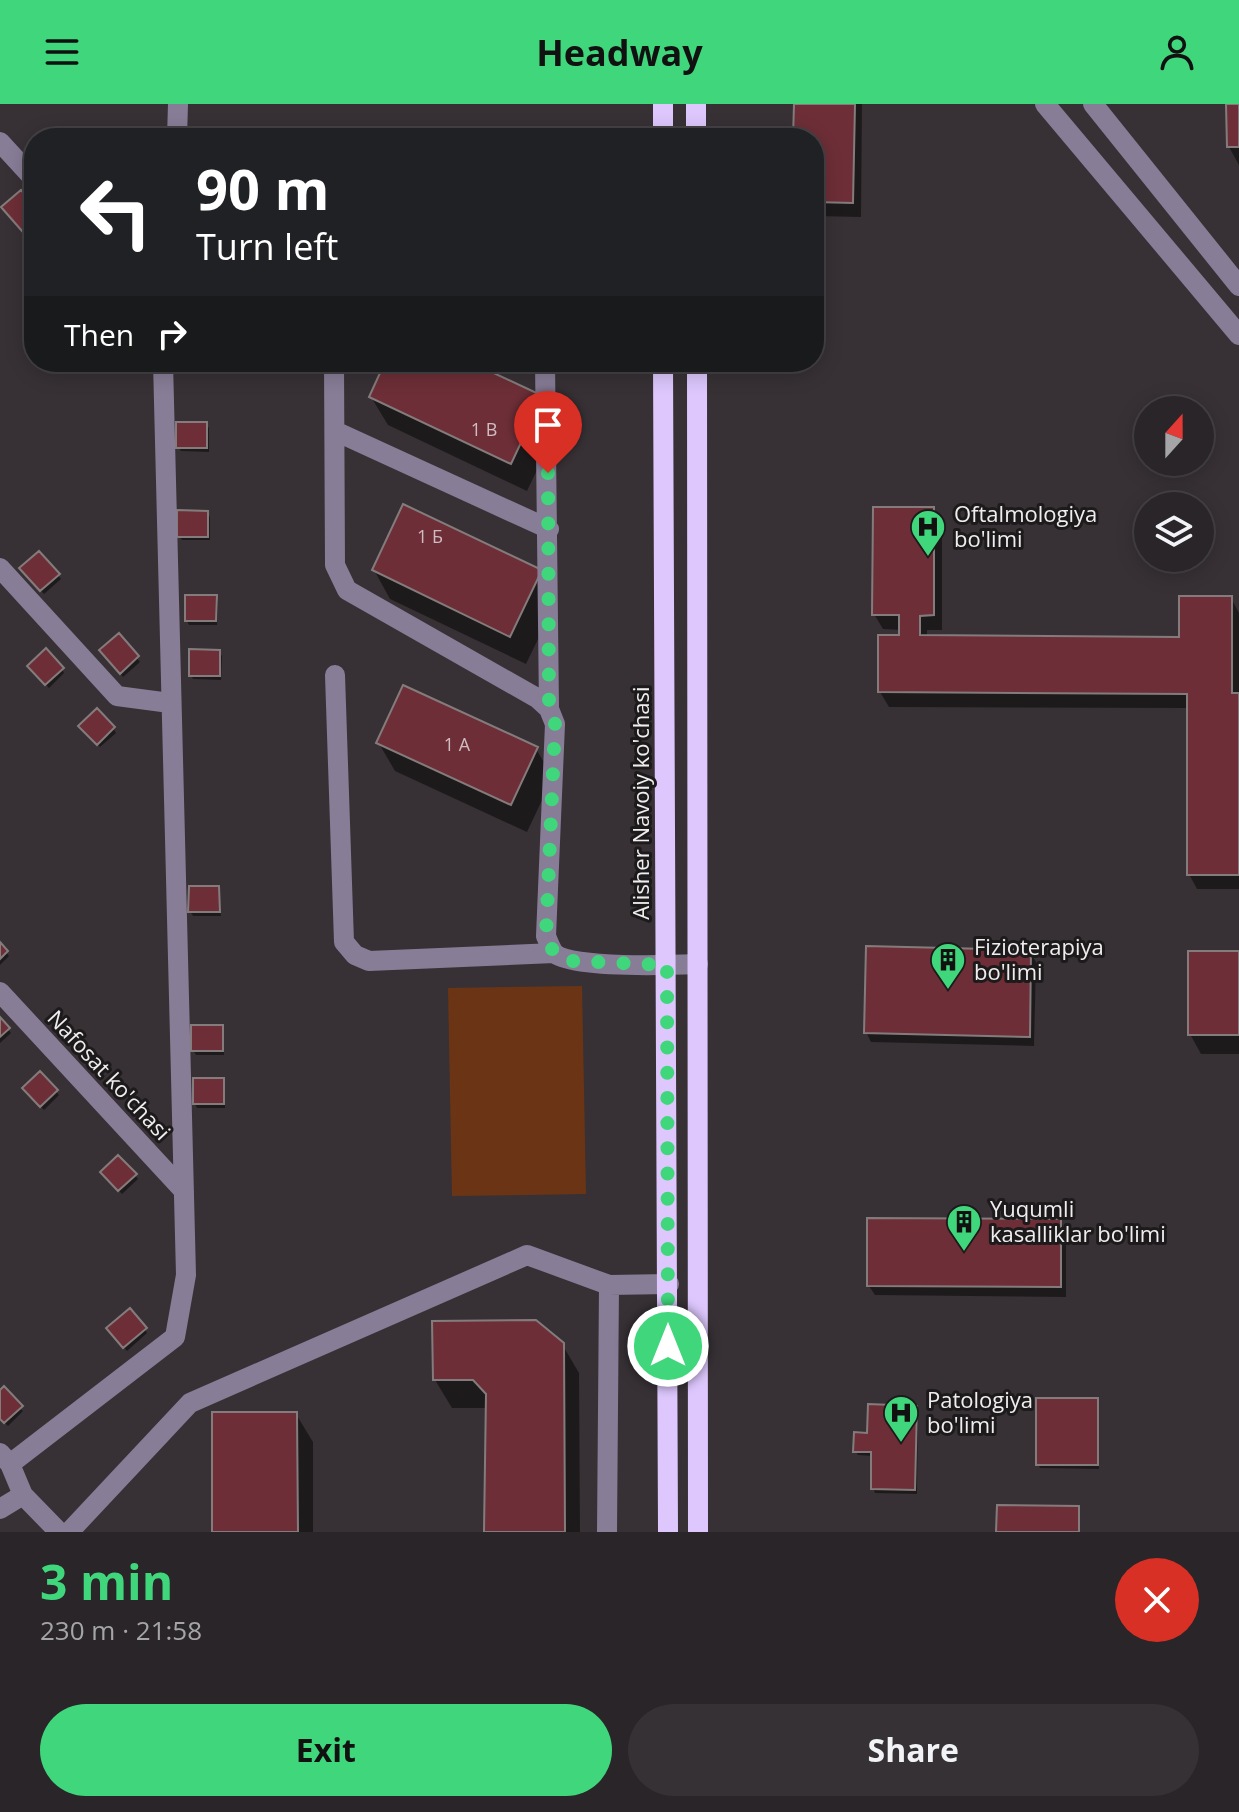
<!DOCTYPE html>
<html lang="en">
<head>
<meta charset="utf-8">
<style>
  body { margin:0; font-family:"Open Sans",sans-serif; background:#353134; color:#f1f3f6; height:100vh; display:flex; flex-direction:column; font-size:30px; white-space:nowrap }
  * { box-sizing:border-box; margin:0 }
  p { font-size:26px; color:#a5a5a8 }
  .icon { flex:none; width:44px; height:44px; fill:none; stroke:currentColor; stroke-width:2; stroke-linecap:round; stroke-linejoin:round }
  .map { position:relative; height:1428px; overflow:hidden }
  .details { display:flex; flex-direction:column; background:#292528; flex:1 }
  .details>* { flex:none }
  .top-card { position:absolute; left:24px; top:24px; width:800px; height:244px; border-radius:32px; box-shadow:0 4px 20px #0003,0 0 0 2px #454245; background:#202124; color:#fff; overflow:hidden }
  .needle { width:52px; rotate:21deg }
  .fabs { position:absolute; left:1134px; top:292px; display:grid; gap:16px }
  .fabs a { display:grid; place-items:center; width:80px; height:80px; border-radius:50%; background:#292528; box-shadow:0 4px 20px #0003,0 0 0 2px #454245; font-size:40px }
  .pin { position:absolute; display:grid; place-items:center; width:68px; height:68px; color:#fff; margin:-82px -34px; border-radius:50% 50% 50% 0; rotate:-45deg; box-shadow:0 0 8px #0007 }
  .pin .icon { rotate:45deg }
  .me { position:absolute; width:88px; margin:-44px; rotate:0deg; stroke-linejoin:round; filter:drop-shadow(0 0 6px #0008) }
  .turn { display:flex; align-items:center; gap:28px; height:168px; padding:0 40px; font-size:36px }
  .turn .icon { width:104px; height:104px; stroke-width:2.5 }
  .turn b { display:block; font-size:56px; line-height:68px }
  .then { display:flex; align-items:center; height:76px; padding:0 40px; background:#0003; gap:16px; font-size:30px }
  .round { display:grid; place-items:center; flex:none; width:84px; height:84px; border-radius:42px; background:#353134 }
  .summary { display:flex; align-items:center; justify-content:space-between; height:136px; padding:0 40px }
  h1 { font-size:48px; font-weight:700; line-height:60px; color:#40d77c }
  .primary-button { display:flex; gap:16px; margin-top:auto; padding:16px 40px }
  .primary-button a { flex:1; height:92px; border-radius:48px; background:#40d77c; color:#111; font-size:32px; font-weight:700; line-height:92px; text-align:center }
  .primary-button a+a { background:#353134; color:#f1f3f6 }
  header { display:flex; justify-content:space-between; align-items:center; height:104px; padding:0 40px; background:#40d77c; color:#111; font-size:36px; font-weight:700 }
  .map>svg:first-child { display:block }
  .green { fill:#6b3515 }
  .shadow { fill:#0007 }
  .building { fill:#6d2e37; stroke:#847c7c; stroke-width:2 }
  .lines { fill:none; stroke-linecap:round; stroke-linejoin:round }
  .minor { stroke:#887d97; stroke-width:20 }
  .major { stroke:#ddc7fd; stroke-width:20 }
  .route { stroke:#40d77c; stroke-width:14; stroke-dasharray:0 25.2 }
  .labels { text-anchor:middle; stroke-width:6; stroke-linejoin:round; paint-order:stroke }
  .number-label { font-size:18px; fill:#cfbdc1 }
  .poi-label { font-size:22px; fill:#f0edef; stroke:#1c1a1b; text-anchor:start }
  .street-label { font-size:22px; fill:#f0edef; stroke:#1c1a1b }
</style>
</head>
<body>
<header><svg class="icon" aria-label="menu" viewBox="0 0 24 24"><path d="M4 6h16M4 12h16M4 18h16"/></svg>Headway<svg class="icon" aria-label="person" viewBox="0 0 24 24"><circle cx="12" cy="8" r="4"/><path d="M4 21q1-7 8-7t8 7"/></svg></header>
<div class="map">
<svg width="1239" height="1428" viewBox="0 0 1239 1428">
  <rect width="100%" height="100%" fill="#373135"/>
  <!-- green -->
  <path class="green" d="M582 882 586 1090 452 1092 448 884Z"/>
  <!-- shadow -->
  <path class="shadow" d="M796 0H862L861 113 814 112V34H795Z
    M1228 0H1239V61L1229 43Z
    M34 104V122L25 130 6 107Z
    M388 258H466L542 294 558 322 527 387 388 321 371 293Z
    M206 320 209 324V348L181 347 178 343Z
    M933 405 942 420V526H927V533L1181 535 1231 494 1239 509V785H1197L1189 770V604L889 603 880 588 900 533 901 526 883 525 874 510Z
    M207 409 210 413V436H182L179 432Z
    M374 466 541 468 557 496 526 560 390 495Z
    M24 469 58 471 61 475 44 490Z
    M215 493 218 497 217 521H189L187 517Z
    M119 532 140 558 123 573 104 551Z
    M219 548 222 552 221 576 193 575 191 571Z
    M62 565 64 569 49 584 32 566Z
    M113 624 116 629 100 643 83 626Z
    M378 638 536 645 553 673 527 728 395 667Z
    M218 784 221 812H193L190 807Z
    M0 841 9 852 0 861Z
    M1030 848 1036 858 1034 942 871 938 866 928Z
    M1239 849V950H1201L1190 930Z
    M0 916 11 929 0 939Z
    M222 923 224 927V951H196L193 946Z
    M40 969 59 991 44 1006 27 988Z
    M223 976 225 980V1004H197L195 1000Z
    M135 1071 138 1075 122 1090 105 1072Z
    M1060 1117 1066 1127V1193L875 1191 869 1182Z
    M145 1225 147 1229 127 1247 111 1228Z
    M562 1240 579 1269 580 1428H486L488 1304H452L435 1276Z
    M0 1289 23 1307 8 1322 0 1314Z
    M1096 1296 1099 1300V1365L1040 1364 1038 1360Z
    M916 1304 918 1308 917 1390 875 1389 873 1384V1352L858 1351 855 1347 869 1331Z
    M296 1310 313 1338V1428H214Z"/>
  <!-- building -->
  <path class="building" d="M794 0H855L853 99 814 98V34H793Z
    M1226 0H1239V43H1227Z
    M34 43V62L25 51Z
    M21 86 34 101V116L22 127 1 103Z
    M385 258H470L543 292 511 360 369 293Z
    M176 318H207V344H176Z
    M403 400 542 466 510 533 372 466Z
    M873 403H934V511L920 512V531L1179 533V492H1232V589H1239V771H1187V590L878 588V531H899V511H872Z
    M177 406 208 407V433H177Z
    M39 447 60 470 40 487 19 464Z
    M185 491H217L216 517H185Z
    M119 529 139 552 120 570 99 546Z
    M46 544 64 564 45 581 27 562Z
    M189 545 220 546V572H189Z
    M403 581 538 643 511 701 376 639Z
    M97 604 115 623 97 641 78 622Z
    M189 782H219L220 808H188Z
    M0 838 8 847 0 855Z
    M866 842 1031 846 1030 933 864 929Z
    M1188 847H1239V931H1188Z
    M0 913 10 924 0 933Z
    M191 921H223V947H191Z
    M40 967 58 986 40 1003 22 984Z
    M193 974H224V1000H193Z
    M118 1051 137 1070 118 1087 100 1068Z
    M867 1114 1061 1115V1183L867 1182Z
    M130 1204 147 1224 123 1244 106 1224Z
    M536 1216 564 1239 565 1428H484L486 1290 473 1276H433L432 1217Z
    M4 1282 23 1302 4 1319 0 1315V1286Z
    M1036 1294H1098V1361H1036Z
    M868 1300 917 1302 915 1386 871 1385V1348H853L854 1328 867 1329Z
    M212 1308H297L298 1428H212Z
    M997 1401 1079 1402V1428H996Z"/>
  <g class="lines">
    <!-- minor -->
    <path class="minor" d="M1045 0 1239 231
      M1093 0 1239 182
      M177 34 178 0
      M0 38 34 75
      M334 258 335 461 347 486 537 594 549 605 555 620 546 832C548 837 551 845 554 849 571 865 673 861 698 860
      M545 258 549 605
      M335 327 549 425
      M0 464 117 592 170 599
      M335 571 344 838 355 851 369 857 554 849
      M0 888 184 1087
      M0 1349 10 1360 23 1391 59 1428
      M10 1360 175 1233 186 1171 163 258
      M0 1405 23 1391
      M69 1428 190 1299 527 1151 609 1181 669 1180
      M607 1428 609 1181"/>
    <!-- major -->
    <path class="major" d="M663 34V0
      M696 34V0
      M663 258 668 1428
      M697 258 698 1428"/>
  </g>
  <g class="lines">
    <!-- route -->
    <path class="route" d="M548 369 549 605 555 620 546 832 554 849 572 857 667 861 668 1242"/>
  </g>
  <!-- icons -->
  <defs>
    <symbol id="hospital-pin" viewBox="-11 -11 22 30"><path d="M0 17L-7.5 6A9.5 9.5 0 1 1 7.5 6Z" fill="#40d77c" stroke="#1c1a1b"/><path d="M-5-5h3v3.5h4V-5h3V5h-3V1.5h-4V5h-3Z" fill="#111"/></symbol>
    <symbol id="building-pin" viewBox="-11 -11 22 30"><path d="M0 17L-7.5 6A9.5 9.5 0 1 1 7.5 6Z" fill="#40d77c" stroke="#1c1a1b"/><path d="M-4-6H4V6H1V3H-1V6H-4ZM-2.5-4.3h1.7v1.8h-1.7ZM.8-4.3h1.7v1.8H.8ZM-2.5-1h1.7V.8h-1.7ZM.8-1h1.7V.8H.8Z" fill="#111"/></symbol>
  </defs>
  <g fill-rule="evenodd">
    <use href="#hospital-pin" x="908" y="403" width="40" height="54"/>
    <use href="#building-pin" x="928" y="836" width="40" height="54"/>
    <use href="#building-pin" x="944" y="1098" width="40" height="54"/>
    <use href="#hospital-pin" x="881" y="1289" width="40" height="54"/>
  </g>
  <g class="labels">
    <!-- number labels -->
    <g class="number-label">
      <text x="484" y="332">1 В</text>
      <text x="430" y="439">1 Б</text>
      <text x="457" y="647">1 А</text>
    </g>
    <!-- poi labels -->
    <g class="poi-label">
      <text x="954" y="418">Oftalmologiya<tspan x="954" dy="25">bo'limi</tspan></text>
      <text x="974" y="851">Fizioterapiya<tspan x="974" dy="25">bo'limi</tspan></text>
      <text x="990" y="1113">Yuqumli<tspan x="990" dy="25">kasalliklar bo'limi</tspan></text>
      <text x="927" y="1304">Patologiya<tspan x="927" dy="25">bo'limi</tspan></text>
    </g>
    <!-- street labels -->
    <g class="street-label">
      <text transform="translate(641 699) rotate(-90)" y="8">Alisher Navoiy ko'chasi</text>
      <text transform="translate(109 971) rotate(47)" y="8">Nafosat ko'chasi</text>
    </g>
  </g>
</svg>
<div class="fabs">
<a><svg class="needle" viewBox="-14 -14 28 28"><path d="M0-13l5 13h-10z" fill="#e53935"/><path d="M0 13l5-13h-10z" fill="#a5a5a8"/></svg></a>
<a><svg class="icon" aria-label="layers" viewBox="0 0 24 24"><path d="M12 4l9 5-9 5-9-5zM3 14l9 5 9-5"/></svg></a>
</div>
<div class="pin" style="left:548px;top:369px;background:#d93025"><svg class="icon" aria-label="arrive" viewBox="0 0 24 24"><path d="M6 21V4h12l-3 4 3 4H6"/></svg></div>
<svg class="me" style="left:668px;top:1242px" viewBox="-20 -20 40 40"><circle r="17" fill="#40d77c" stroke="#fff" stroke-width="3"/><path d="M0-11L8 9 0 5-8 9z" fill="#fff"/></svg>
<div class="top-card">
<div class="turn"><svg class="icon" aria-label="left" viewBox="0 0 24 24"><path d="M17 20v-9H6M10 6l-5 5 5 5"/></svg><div><b>90 m</b>Turn left</div></div>
<div class="then">Then<svg class="icon" aria-label="right" viewBox="0 0 24 24"><path d="M7 20v-9h11M14 6l5 5-5 5"/></svg></div>
</div>
</div>
<section class="details">
<div class="summary"><div><h1>3 min</h1><p>230 m · 21:58</p></div><a class="round" style="background:#d93025;color:#fff"><svg class="icon" aria-label="close" viewBox="0 0 24 24"><path d="M6 6l12 12M18 6L6 18"/></svg></a></div>
<div class="primary-button"><a>Exit</a><a>Share</a></div>
</section>
</body>
</html>
